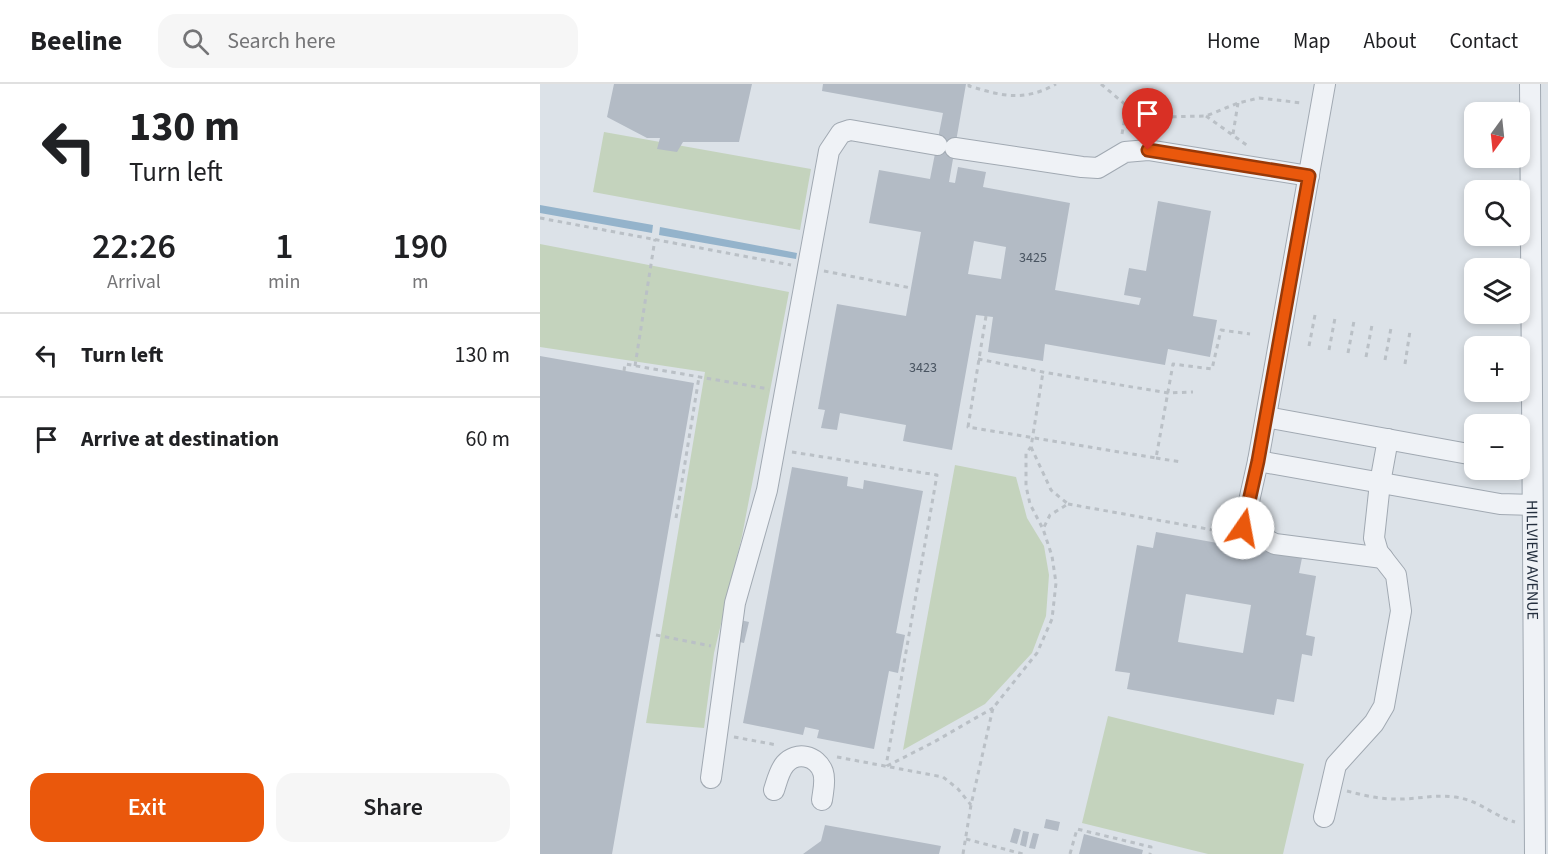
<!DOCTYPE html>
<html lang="en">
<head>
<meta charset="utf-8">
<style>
  body { margin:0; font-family:"Source Sans 3",sans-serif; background:#f6f6f6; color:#202124; height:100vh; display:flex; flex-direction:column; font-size:22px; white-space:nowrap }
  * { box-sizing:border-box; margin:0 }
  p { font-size:20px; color:#757577 }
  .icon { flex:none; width:33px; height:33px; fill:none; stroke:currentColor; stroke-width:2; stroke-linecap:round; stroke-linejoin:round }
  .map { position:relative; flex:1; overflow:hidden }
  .sheet { display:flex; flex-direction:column; background:#fff; width:540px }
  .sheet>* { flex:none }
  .hud { background:#fff; color:#202124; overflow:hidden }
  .needle { width:39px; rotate:195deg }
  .fabs { position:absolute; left:924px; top:18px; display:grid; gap:12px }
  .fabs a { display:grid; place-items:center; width:66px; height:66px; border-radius:12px; background:#fff; box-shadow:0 3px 9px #0003; font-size:30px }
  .pin { position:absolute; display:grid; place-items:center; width:51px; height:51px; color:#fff; margin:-62px -26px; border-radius:50% 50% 50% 0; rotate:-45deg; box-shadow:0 0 6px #0007 }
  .pin .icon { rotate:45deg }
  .me { position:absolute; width:66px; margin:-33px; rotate:12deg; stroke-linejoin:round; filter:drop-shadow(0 0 4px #0008) }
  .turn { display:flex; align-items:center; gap:21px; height:126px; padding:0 30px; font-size:27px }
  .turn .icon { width:78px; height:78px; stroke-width:2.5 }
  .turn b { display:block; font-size:42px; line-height:51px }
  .eta { display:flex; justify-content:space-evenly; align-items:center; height:102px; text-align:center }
  .eta b { font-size:36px; font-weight:600; line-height:42px }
  .button { display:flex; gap:12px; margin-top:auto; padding:12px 30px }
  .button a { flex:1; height:69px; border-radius:18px; background:#ea580c; color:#fff; font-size:24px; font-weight:600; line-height:69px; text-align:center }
  .button a+a { background:#f6f6f6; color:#202124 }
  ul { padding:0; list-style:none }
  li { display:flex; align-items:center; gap:18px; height:84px; padding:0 30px; border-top:2px solid #e0e0e0 }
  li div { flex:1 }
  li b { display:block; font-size:22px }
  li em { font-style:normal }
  header { display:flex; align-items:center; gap:36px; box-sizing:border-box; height:84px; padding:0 30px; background:#fff; border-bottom:2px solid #e0e0e0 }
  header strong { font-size:28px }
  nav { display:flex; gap:33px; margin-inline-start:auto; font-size:21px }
  .search { width:420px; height:54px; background:#f6f6f6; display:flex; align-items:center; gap:15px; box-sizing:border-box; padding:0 21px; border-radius:18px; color:#757577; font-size:22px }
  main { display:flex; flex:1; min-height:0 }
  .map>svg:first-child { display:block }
  .green { fill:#c4d3bd }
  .water { fill:#94b3cb }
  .building { fill:#b3bbc5; fill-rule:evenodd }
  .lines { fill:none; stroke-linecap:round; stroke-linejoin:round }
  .minor-casing { stroke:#a1a9b2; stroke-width:22 }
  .path { stroke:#bac0c6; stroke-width:3; stroke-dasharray:4.5 4.5; stroke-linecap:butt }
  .minor { stroke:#eff2f6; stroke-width:20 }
  .route-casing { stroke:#983908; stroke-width:15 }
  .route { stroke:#ea580c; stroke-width:10 }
  .labels { text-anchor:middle; stroke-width:4.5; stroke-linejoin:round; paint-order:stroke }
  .number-label { font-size:14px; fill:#485360 }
  .street-label { font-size:16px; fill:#25303f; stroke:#ecf1f5 }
</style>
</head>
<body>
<header>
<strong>Beeline</strong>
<div class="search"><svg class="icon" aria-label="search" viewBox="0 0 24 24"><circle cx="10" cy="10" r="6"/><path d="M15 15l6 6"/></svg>Search here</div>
<nav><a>Home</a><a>Map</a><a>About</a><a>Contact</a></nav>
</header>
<main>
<section class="sheet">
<div class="hud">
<div class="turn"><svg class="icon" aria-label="left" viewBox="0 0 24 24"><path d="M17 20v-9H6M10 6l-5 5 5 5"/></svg><div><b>130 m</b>Turn left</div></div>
</div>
<div class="eta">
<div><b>22:26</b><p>Arrival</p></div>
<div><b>1</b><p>min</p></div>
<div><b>190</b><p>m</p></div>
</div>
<ul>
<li><svg class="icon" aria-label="left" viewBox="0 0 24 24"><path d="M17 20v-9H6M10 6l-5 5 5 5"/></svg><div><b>Turn left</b></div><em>130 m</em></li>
<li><svg class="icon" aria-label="arrive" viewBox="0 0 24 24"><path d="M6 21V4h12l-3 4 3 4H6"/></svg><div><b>Arrive at destination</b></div><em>60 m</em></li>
</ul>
<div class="button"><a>Exit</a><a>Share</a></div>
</section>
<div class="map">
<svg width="1008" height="770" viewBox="0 0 1008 770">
  <rect width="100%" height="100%" fill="#dce2e8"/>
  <!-- green -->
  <path class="green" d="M64 48 271 85 260 146 53 108Z
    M0 160 249 208 202 452 174 569 164 644 106 639 165 288 0 263Z
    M415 381 476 393 487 434 504 462 509 491 506 532 492 569 445 620 363 666Z
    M568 632 764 680 743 770H668L542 739Z"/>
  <!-- water -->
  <path class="water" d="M0 121 113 141 112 149 0 129Z
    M120 143 257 169 256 175 119 151Z"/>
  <!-- building -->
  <path class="building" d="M74 0H212L199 58H143L137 68 117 65 120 54H107L67 33Z
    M283 0H426L409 98 415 99 418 83 446 88 443 103 530 119 515 206 599 221 601 214 584 211 589 184 606 187 618 117 671 127 653 232 677 236 670 273 628 265 625 281 505 260 503 277 448 268 453 233 436 231 412 366 363 357 366 341 300 329 297 346 281 344 285 326 278 325 297 220 366 232 381 148 329 139 339 86 390 95 403 29 282 7ZM434 157 466 163 461 195 428 190Z
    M0 272 154 299 72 770H0Z
    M252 383 308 393 307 402 323 405 324 396 383 407 356 549 365 551 358 589 349 587 334 665 277 654 279 646 265 643 263 651 203 639Z
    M616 448 762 474 759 489 776 492 766 551 775 553 772 572 762 570 754 618 737 615 734 631 587 605 590 589 575 587 597 461 613 464ZM646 510 711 521 703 569 638 558Z
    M200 536 209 538 204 559 195 557Z
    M506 735 520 738 518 747 504 744Z
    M285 741 401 762 399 770H263L281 757Z
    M474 744 481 746 477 760 470 758Z
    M483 747 489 748 486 763 480 761Z
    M493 749 499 750 495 765 489 764Z
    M544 750 603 766 602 770H539Z"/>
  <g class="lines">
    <defs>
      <g id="minor">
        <path d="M785 0 718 377 703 444 735 460 843 474"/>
        <path id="s1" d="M990 0 995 770"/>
        <path d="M415 64 542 83 558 84 585 68 608 66 769 92"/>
        <path d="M726 333 934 371"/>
        <path d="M718 377 960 420 992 421"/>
        <path d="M171 694 195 519 227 406 289 67 301 49 310 46 397 61"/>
        <path d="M234 706C237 697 239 687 245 680 256 667 277 671 283 688 286 697 283 707 282 716"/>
        <path d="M784 733 796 681 834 639 844 622 861 527 856 491 838 468 834 454 840 399 848 355"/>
      </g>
    </defs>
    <!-- minor casing -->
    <use href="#minor" class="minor-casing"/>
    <!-- path -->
    <path class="path" d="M429 0V2C462 12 484 18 516 0
      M561 0 587 22 619 33 666 32 698 19 719 14 762 19
      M666 32 708 62
      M582 50 587 22
      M693 50 698 19
      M0 134 251 181
      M284 187 371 204
      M446 232 428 343 616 374 633 280 672 285 681 246 710 250
      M769 262 775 231
      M789 266 795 234
      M808 269 814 237
      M826 273 832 241
      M438 275 503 288 628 309 653 308
      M845 276 851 244
      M865 280 870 247
      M95 282 115 155
      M84 287 85 280 229 305
      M491 363 511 406 528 420 510 431 503 445
      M252 368 397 391 346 682
      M616 374 641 378
      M528 420 673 446
      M136 434 159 293
      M116 551 171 562
      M194 653 237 661
      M297 673 403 693 418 705 431 721
      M347 682 394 658 453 624
      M807 707C822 711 838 715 854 715 874 716 894 710 915 713 941 717 953 732 975 738
      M426 755 483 770
      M423 770 431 721 453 624 497 569 512 535 516 499 512 472 503 445 490 420 486 402V369L491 363 503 288
      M530 770 537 745 611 763 610 770"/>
    <!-- minor -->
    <use href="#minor" class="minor"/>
  </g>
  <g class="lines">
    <defs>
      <path id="route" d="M608 66 769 92 718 377 703 444"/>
    </defs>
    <!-- route casing -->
    <use href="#route" class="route-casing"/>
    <!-- route -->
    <use href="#route" class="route"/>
  </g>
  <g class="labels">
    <!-- number labels -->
    <g class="number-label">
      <text x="493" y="178">3425</text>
      <text x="383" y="288">3423</text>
    </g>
    <!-- street labels -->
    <g class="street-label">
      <text dy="6" stroke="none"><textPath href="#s1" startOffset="476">HILLVIEW AVENUE</textPath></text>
    </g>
  </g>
</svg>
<div class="fabs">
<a><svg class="needle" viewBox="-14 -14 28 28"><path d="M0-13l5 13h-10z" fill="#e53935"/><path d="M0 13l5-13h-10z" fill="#757577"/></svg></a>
<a><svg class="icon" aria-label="search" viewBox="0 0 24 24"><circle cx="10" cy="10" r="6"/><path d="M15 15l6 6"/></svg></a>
<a><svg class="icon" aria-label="layers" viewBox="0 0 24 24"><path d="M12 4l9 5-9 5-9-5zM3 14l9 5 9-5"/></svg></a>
<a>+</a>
<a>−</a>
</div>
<div class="pin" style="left:608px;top:66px;background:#d93025"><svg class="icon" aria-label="arrive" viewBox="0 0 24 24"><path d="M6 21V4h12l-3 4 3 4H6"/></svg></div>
<svg class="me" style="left:703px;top:444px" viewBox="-20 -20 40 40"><circle r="19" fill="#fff"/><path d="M0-13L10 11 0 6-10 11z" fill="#ea580c"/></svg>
</div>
</main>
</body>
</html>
